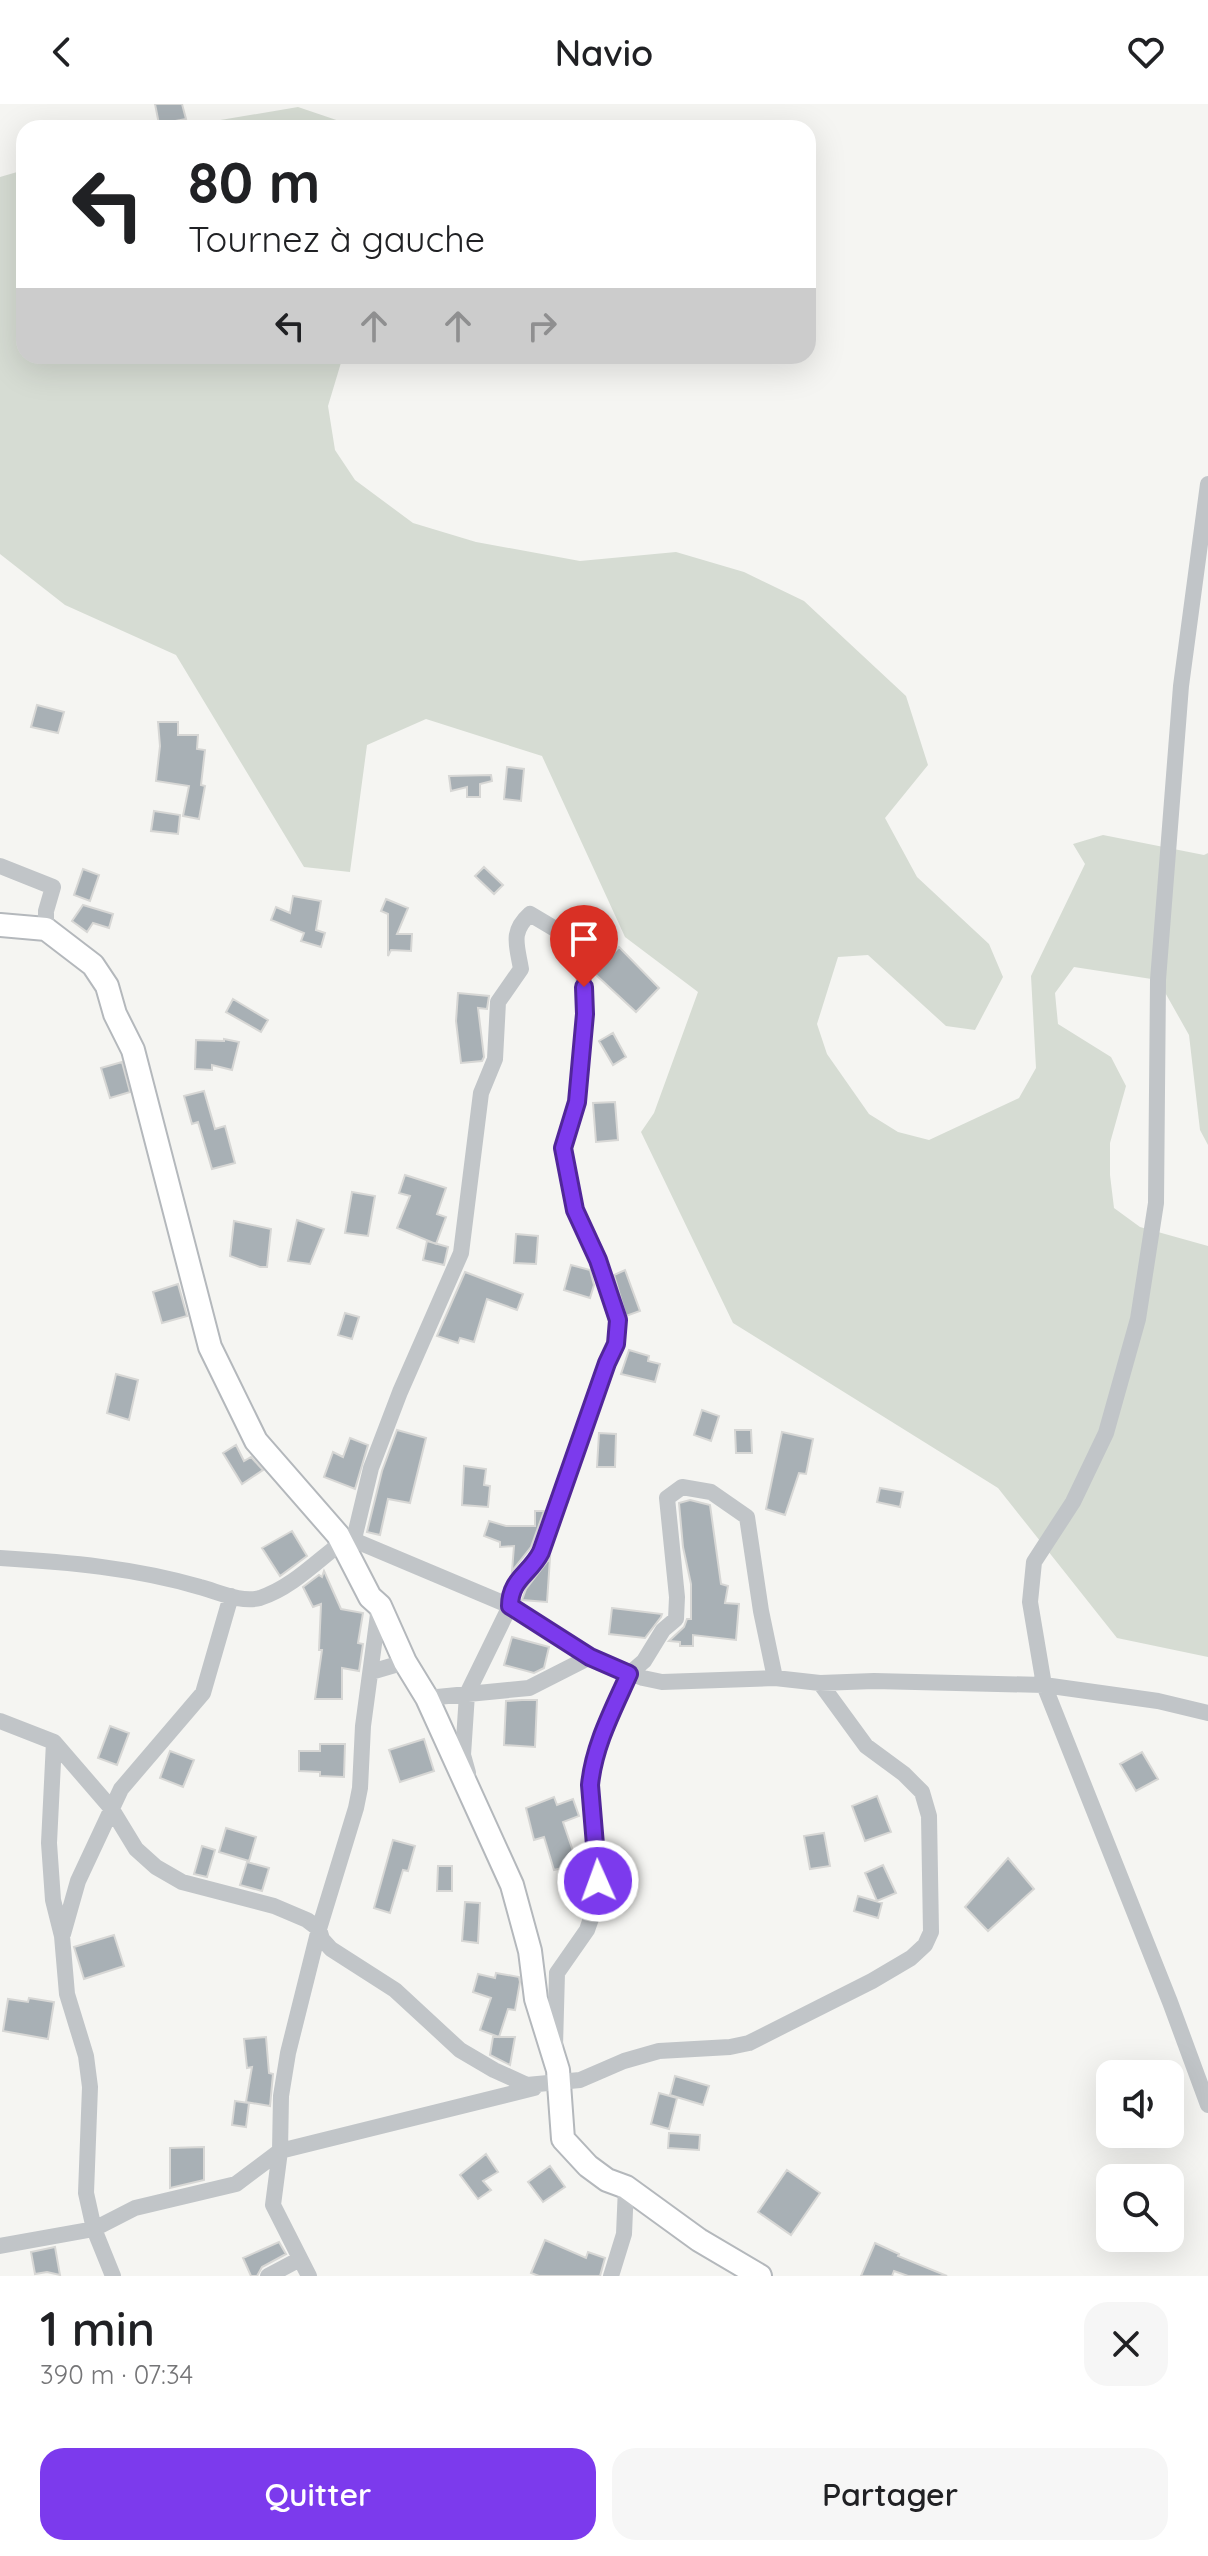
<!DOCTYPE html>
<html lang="fr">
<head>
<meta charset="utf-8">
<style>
  body { margin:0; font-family:Quicksand,sans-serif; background:#f6f6f6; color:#202124; height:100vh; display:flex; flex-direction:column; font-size:30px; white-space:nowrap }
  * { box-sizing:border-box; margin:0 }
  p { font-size:26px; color:#757577 }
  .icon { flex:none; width:44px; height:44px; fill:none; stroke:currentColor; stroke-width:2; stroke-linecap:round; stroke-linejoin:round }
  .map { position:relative; height:2172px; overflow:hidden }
  .panel { display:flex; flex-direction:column; background:#fff; flex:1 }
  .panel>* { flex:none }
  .banner { position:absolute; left:16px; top:16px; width:800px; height:244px; border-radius:24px; box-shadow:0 8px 32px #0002; background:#fff; color:#202124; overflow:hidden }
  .fabs { position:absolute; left:1096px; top:1956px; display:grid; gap:16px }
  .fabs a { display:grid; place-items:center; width:88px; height:88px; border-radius:16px; background:#fff; box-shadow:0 8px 32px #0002; font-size:40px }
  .pin { position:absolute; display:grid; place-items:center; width:68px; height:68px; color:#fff; margin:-82px -34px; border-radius:50% 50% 50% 0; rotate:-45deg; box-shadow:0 0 8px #0007 }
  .pin .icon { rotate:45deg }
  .me { position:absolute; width:88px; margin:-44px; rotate:358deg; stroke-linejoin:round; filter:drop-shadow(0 0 6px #0008) }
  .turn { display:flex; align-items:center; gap:28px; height:168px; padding:0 40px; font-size:36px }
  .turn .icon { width:104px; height:104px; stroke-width:2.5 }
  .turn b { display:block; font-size:56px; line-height:68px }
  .lanes { display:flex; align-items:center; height:76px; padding:0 40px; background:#0003; justify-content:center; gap:40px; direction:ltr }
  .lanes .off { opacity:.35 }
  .round { display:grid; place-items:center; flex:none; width:84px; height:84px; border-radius:24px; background:#f6f6f6 }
  .summary { display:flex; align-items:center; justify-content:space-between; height:136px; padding:0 40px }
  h1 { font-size:48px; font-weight:600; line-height:60px }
  .primary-button { display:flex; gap:16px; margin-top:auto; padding:16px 40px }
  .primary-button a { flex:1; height:92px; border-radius:24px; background:#7c3aed; color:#fff; font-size:32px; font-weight:600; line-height:92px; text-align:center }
  .primary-button a+a { background:#f6f6f6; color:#202124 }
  header { display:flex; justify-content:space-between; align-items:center; height:104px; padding:0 40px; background:#fff; font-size:36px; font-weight:600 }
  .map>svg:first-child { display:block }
  .green { fill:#d6dcd3 }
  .building { fill:#a8b0b5; stroke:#d7d7d5; stroke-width:2 }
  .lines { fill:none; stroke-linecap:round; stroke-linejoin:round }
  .secondary-casing { stroke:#b4b8bc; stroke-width:26 }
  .minor { stroke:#c1c5c8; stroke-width:16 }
  .secondary { stroke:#fff; stroke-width:22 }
  .route-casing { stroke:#51269a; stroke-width:20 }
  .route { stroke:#7c3aed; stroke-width:14 }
</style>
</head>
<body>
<header><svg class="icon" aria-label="back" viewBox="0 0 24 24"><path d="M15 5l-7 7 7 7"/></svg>Navio<svg class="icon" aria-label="heart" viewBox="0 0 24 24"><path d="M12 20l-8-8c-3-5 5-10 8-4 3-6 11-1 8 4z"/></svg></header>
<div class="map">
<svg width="1208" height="2172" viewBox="0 0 1208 2172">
  <rect width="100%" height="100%" fill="#f5f5f2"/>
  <!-- green -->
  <path class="green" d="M298 3 360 24H173Z
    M24 66V252H343L328 302 335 346 355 376 413 419 476 438 580 457 676 448 744 468 804 497 906 592 928 661 885 714 917 773 989 840 1003 873 975 926 946 922 868 851 838 853 817 920 827 950 869 1010 898 1028 929 1036 1019 994 1036 964 1031 872 1085 760 1073 740 1103 731 1204 751 1208 749V1041L1200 1026 1189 931 1158 876 1074 863 1055 889 1058 920 1111 953 1126 982 1110 1039V1071L1114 1104 1140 1123 1208 1142V1553L1117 1534 998 1384 733 1219 641 1028 654 1009 698 888 625 833 542 652 426 615 367 641 350 768 304 763 176 551 65 501 0 450V73Z"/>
  <!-- building -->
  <path class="building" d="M155 0H182L186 15 159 20Z
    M37 601 64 608 58 629 31 623Z
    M158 618H178V631H198L197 645 205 646 201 681 205 682 199 715 183 712 189 682 156 677 160 642Z
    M507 663 524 665 521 697 504 695Z
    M491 671 492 677 480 680V693H467V683L451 687 449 672Z
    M154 707 180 711 178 730 151 727Z
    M484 763 503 781 494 790 475 772Z
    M83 765 99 771 90 797 74 791Z
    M293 792 321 797 316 826 325 829 321 843 301 837 304 829 271 816 276 803 290 809Z
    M386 795 408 804 397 830H412L411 847 391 846 388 852V810L381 807Z
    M83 801 113 810 109 824 93 819 87 828 72 817Z
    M619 843 659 884 636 908 595 870Z
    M458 889 489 892 487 905 478 904 484 953 482 957 461 959 456 917Z
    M233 895 268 916 261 928 226 908Z
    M613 929 626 953 613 961 599 937Z
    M224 935 239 938 232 966 212 961V966L195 965 196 936 224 937Z
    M122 958 130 988 110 994 101 964Z
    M204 987 215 1025 225 1022 235 1059 212 1065 198 1018 192 1020 184 992Z
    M615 998 618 1036 596 1038 593 999Z
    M405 1071 446 1084 437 1110 446 1113 436 1140 397 1124 410 1092 399 1089Z
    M352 1088 375 1092 368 1132 345 1129Z
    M297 1116 324 1125 310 1160 288 1157Z
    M234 1117 271 1125 267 1163H260L230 1152Z
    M516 1130 538 1132 536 1160 514 1159Z
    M427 1137 448 1143 444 1161 423 1156Z
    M571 1161 590 1166 594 1181 590 1194 564 1186Z
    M625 1166 640 1207 626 1212 614 1171Z
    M465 1168 523 1190 517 1206 487 1195 474 1238 460 1234 458 1239 437 1232Z
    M178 1180 187 1212 162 1219 153 1188Z
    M345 1209 359 1213 352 1235 338 1231Z
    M629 1246 649 1252 648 1257 660 1260 655 1278 621 1270Z
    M116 1270 138 1276 129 1316 107 1309Z
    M702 1306 719 1312 711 1337 694 1331Z
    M397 1326 426 1334 410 1399 388 1395 380 1431 367 1428 382 1367Z
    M735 1326H751L752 1349H736Z
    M782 1328 813 1335 806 1370 799 1369 785 1411 766 1405Z
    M599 1329 616 1330 615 1363H597Z
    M350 1334 368 1341 355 1385 324 1373 333 1348 343 1353Z
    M236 1341 244 1357 251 1353 263 1366 242 1380 223 1349Z
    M464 1362 486 1365 484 1381 490 1382 488 1403 462 1401Z
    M880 1384 903 1388 900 1403 877 1398Z
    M690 1396 710 1401 721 1480 728 1482 725 1499 739 1500 736 1536 693 1531V1542H680V1538L669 1537 684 1523 687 1515H691V1480L683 1443 679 1399Z
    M535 1407H544L531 1443 512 1467 514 1442 500 1443V1438L484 1432 489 1417 506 1422H535Z
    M292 1427 307 1452 280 1472 262 1444Z
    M550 1454 547 1498 522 1496 526 1485Z
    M324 1467 341 1505 363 1509 358 1539 363 1540 359 1567 342 1564V1595H315L322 1546H319L321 1500 313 1503 303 1483 319 1471 322 1473Z
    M612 1504 662 1510 661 1513 645 1534 609 1530Z
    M512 1533 549 1543 544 1564 534 1569 504 1561Z
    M522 1596H537L535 1643 504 1641 506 1597Z
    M110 1622 129 1629 117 1661 98 1654Z
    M424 1635 434 1667 400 1678 389 1646Z
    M320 1640H345L344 1673 320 1672V1668L299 1667V1647H320Z
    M170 1647 194 1656 183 1683 160 1674Z
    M1142 1648 1158 1675 1136 1687 1120 1660Z
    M877 1692 891 1728 865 1737 852 1702Z
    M554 1693 557 1701 573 1695 579 1712 563 1718 573 1747 585 1743 586 1757 583 1758 585 1767 584 1798 573 1801 562 1764 554 1766 544 1733 534 1736 526 1704Z
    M226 1724 256 1733 249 1757 219 1748Z
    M824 1729 830 1762 810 1765 804 1732Z
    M393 1736 415 1742 408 1767 403 1766 390 1809 374 1804Z
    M202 1742 215 1746 207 1773 194 1770Z
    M1008 1754 1034 1785 988 1827 965 1803Z
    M247 1758 269 1764 262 1787 240 1781Z
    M883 1761 896 1789 877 1797 865 1769Z
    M438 1762H452V1787H437Z
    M858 1792 882 1799 878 1814 854 1807Z
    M465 1798 480 1799 478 1839 462 1837Z
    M114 1831 124 1862 84 1875 74 1843Z
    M496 1869 519 1873 520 1878 515 1906 508 1905 499 1933 480 1926 491 1894 473 1888 478 1870 495 1874Z
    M29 1894 54 1898 48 1935 3 1927 8 1895 28 1898Z
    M266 1933 269 1969 273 1970 270 2002 246 1998 252 1963 247 1964 244 1935Z
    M493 1933H515L510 1961 490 1951Z
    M675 1972 709 1982 703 2001 670 1991Z
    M659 1989 677 1994 669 2025 651 2020Z
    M235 1997 249 1999 246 2023 232 2021Z
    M669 2029 700 2031 699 2046 668 2044Z
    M204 2043V2076L170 2084V2044Z
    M486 2050 498 2068 483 2077 491 2086 478 2095 460 2071Z
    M550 2062 565 2083 543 2098 528 2078Z
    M787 2066 820 2089 791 2131 758 2108Z
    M545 2136 586 2154 588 2148 605 2154 600 2172H539L531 2169Z
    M279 2138 286 2150 262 2163 257 2172H251L243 2154Z
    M875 2139 899 2150 898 2152 947 2172H908L894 2167 892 2172H861Z
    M55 2143 60 2171 47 2168 35 2170 31 2148Z"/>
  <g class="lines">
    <defs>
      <path id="secondary" d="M0 821 46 825 93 861 107 882 115 910 133 946 210 1243 256 1337 338 1431 370 1493 380 1502 405 1558 427 1594 512 1781 530 1847 536 1895 558 1966 563 2035 588 2062 607 2076 626 2083 699 2136 760 2172"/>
    </defs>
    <!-- secondary casing -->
    <use href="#secondary" class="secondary-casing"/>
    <!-- minor -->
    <path class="minor" d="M1208 380 1181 582 1158 876 1156 1099 1138 1215 1106 1329 1073 1398 1034 1458 1030 1498 1044 1581 1170 1898 1208 2001
      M0 762 53 783 46 807V825
      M344 1432 510 1502 590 1553 643 1574 662 1578 775 1574 820 1579 874 1577 1044 1581 1158 1597 1208 1609
      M354 1435 371 1364 400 1288 461 1149 481 989 495 955 498 898 521 865C517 841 510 828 530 810L567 832 583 856 585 910 577 998 563 1044 575 1106 598 1156 619 1226 541 1448C530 1470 510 1475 510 1502L467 1590 463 1651 468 1669
      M0 1454C68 1458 135 1464 200 1483 219 1488 241 1499 260 1494 291 1484 316 1458 341 1439
      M371 1568 405 1558
      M427 1594 529 1584 590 1553
      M0 1617 54 1638 111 1704 136 1745 156 1763 182 1778 274 1802 307 1816 319 1825 322 1835 331 1845 395 1886 460 1946 494 1966 527 1981 580 1976 624 1957 659 1947 730 1943 749 1939 872 1877 911 1854 925 1841 931 1828 929 1712 922 1688 904 1670 866 1642 820 1579
      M54 1638 49 1739 53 1796 62 1832 67 1890 86 1952 90 1983 86 2089 94 2125 113 2172
      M63 1830 78 1777 121 1685 203 1589 231 1492
      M555 1942 557 1869 587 1826 595 1803 597 1750 590 1681 598 1640 629 1570 644 1557 663 1526 676 1515 677 1493 667 1394 682 1383 711 1388 747 1413 761 1507 775 1574
      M0 2142 94 2125 135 2104 236 2080 280 2047 534 1984
      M268 2172 300 2155
      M309 2172 273 2101 280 2047 281 1992 288 1949 319 1825 356 1704 360 1684 363 1622 379 1503
      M611 2172 624 2130 626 2083"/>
    <!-- secondary -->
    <use href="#secondary" class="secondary"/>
  </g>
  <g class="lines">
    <defs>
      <path id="route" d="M584 883 585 910 577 998 563 1044 575 1106 598 1156 618 1216 616 1240 607 1259 541 1448C530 1470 510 1475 510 1502L590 1553 629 1570C613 1606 594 1641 590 1681L598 1777"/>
    </defs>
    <!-- route casing -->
    <use href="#route" class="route-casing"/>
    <!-- route -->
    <use href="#route" class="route"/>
  </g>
</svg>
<div class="fabs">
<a><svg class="icon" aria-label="sound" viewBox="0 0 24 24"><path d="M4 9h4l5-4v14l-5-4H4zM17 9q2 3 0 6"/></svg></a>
<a><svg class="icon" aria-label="search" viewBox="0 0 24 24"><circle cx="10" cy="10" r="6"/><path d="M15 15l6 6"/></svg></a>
</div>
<div class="pin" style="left:584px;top:883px;background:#d93025"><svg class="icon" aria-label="arrive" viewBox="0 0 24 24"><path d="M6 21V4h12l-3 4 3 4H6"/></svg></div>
<svg class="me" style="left:598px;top:1777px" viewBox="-20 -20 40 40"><circle r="17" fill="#7c3aed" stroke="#fff" stroke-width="3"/><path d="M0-11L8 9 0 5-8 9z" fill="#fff"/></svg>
<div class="banner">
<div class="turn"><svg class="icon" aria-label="left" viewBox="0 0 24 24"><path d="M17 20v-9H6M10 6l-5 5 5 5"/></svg><div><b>80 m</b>Tournez à gauche</div></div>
<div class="lanes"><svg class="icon" aria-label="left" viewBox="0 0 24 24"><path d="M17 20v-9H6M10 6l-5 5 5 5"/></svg><svg class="icon off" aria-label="ahead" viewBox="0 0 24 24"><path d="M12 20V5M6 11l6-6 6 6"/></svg><svg class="icon off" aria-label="ahead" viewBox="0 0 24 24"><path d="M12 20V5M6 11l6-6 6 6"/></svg><svg class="icon off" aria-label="right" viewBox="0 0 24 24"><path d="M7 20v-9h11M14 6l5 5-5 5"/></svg></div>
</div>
</div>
<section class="panel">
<div class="summary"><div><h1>1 min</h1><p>390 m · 07:34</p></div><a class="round"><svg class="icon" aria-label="close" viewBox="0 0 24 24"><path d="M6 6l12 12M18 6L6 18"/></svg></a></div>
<div class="primary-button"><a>Quitter</a><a>Partager</a></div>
</section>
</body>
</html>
